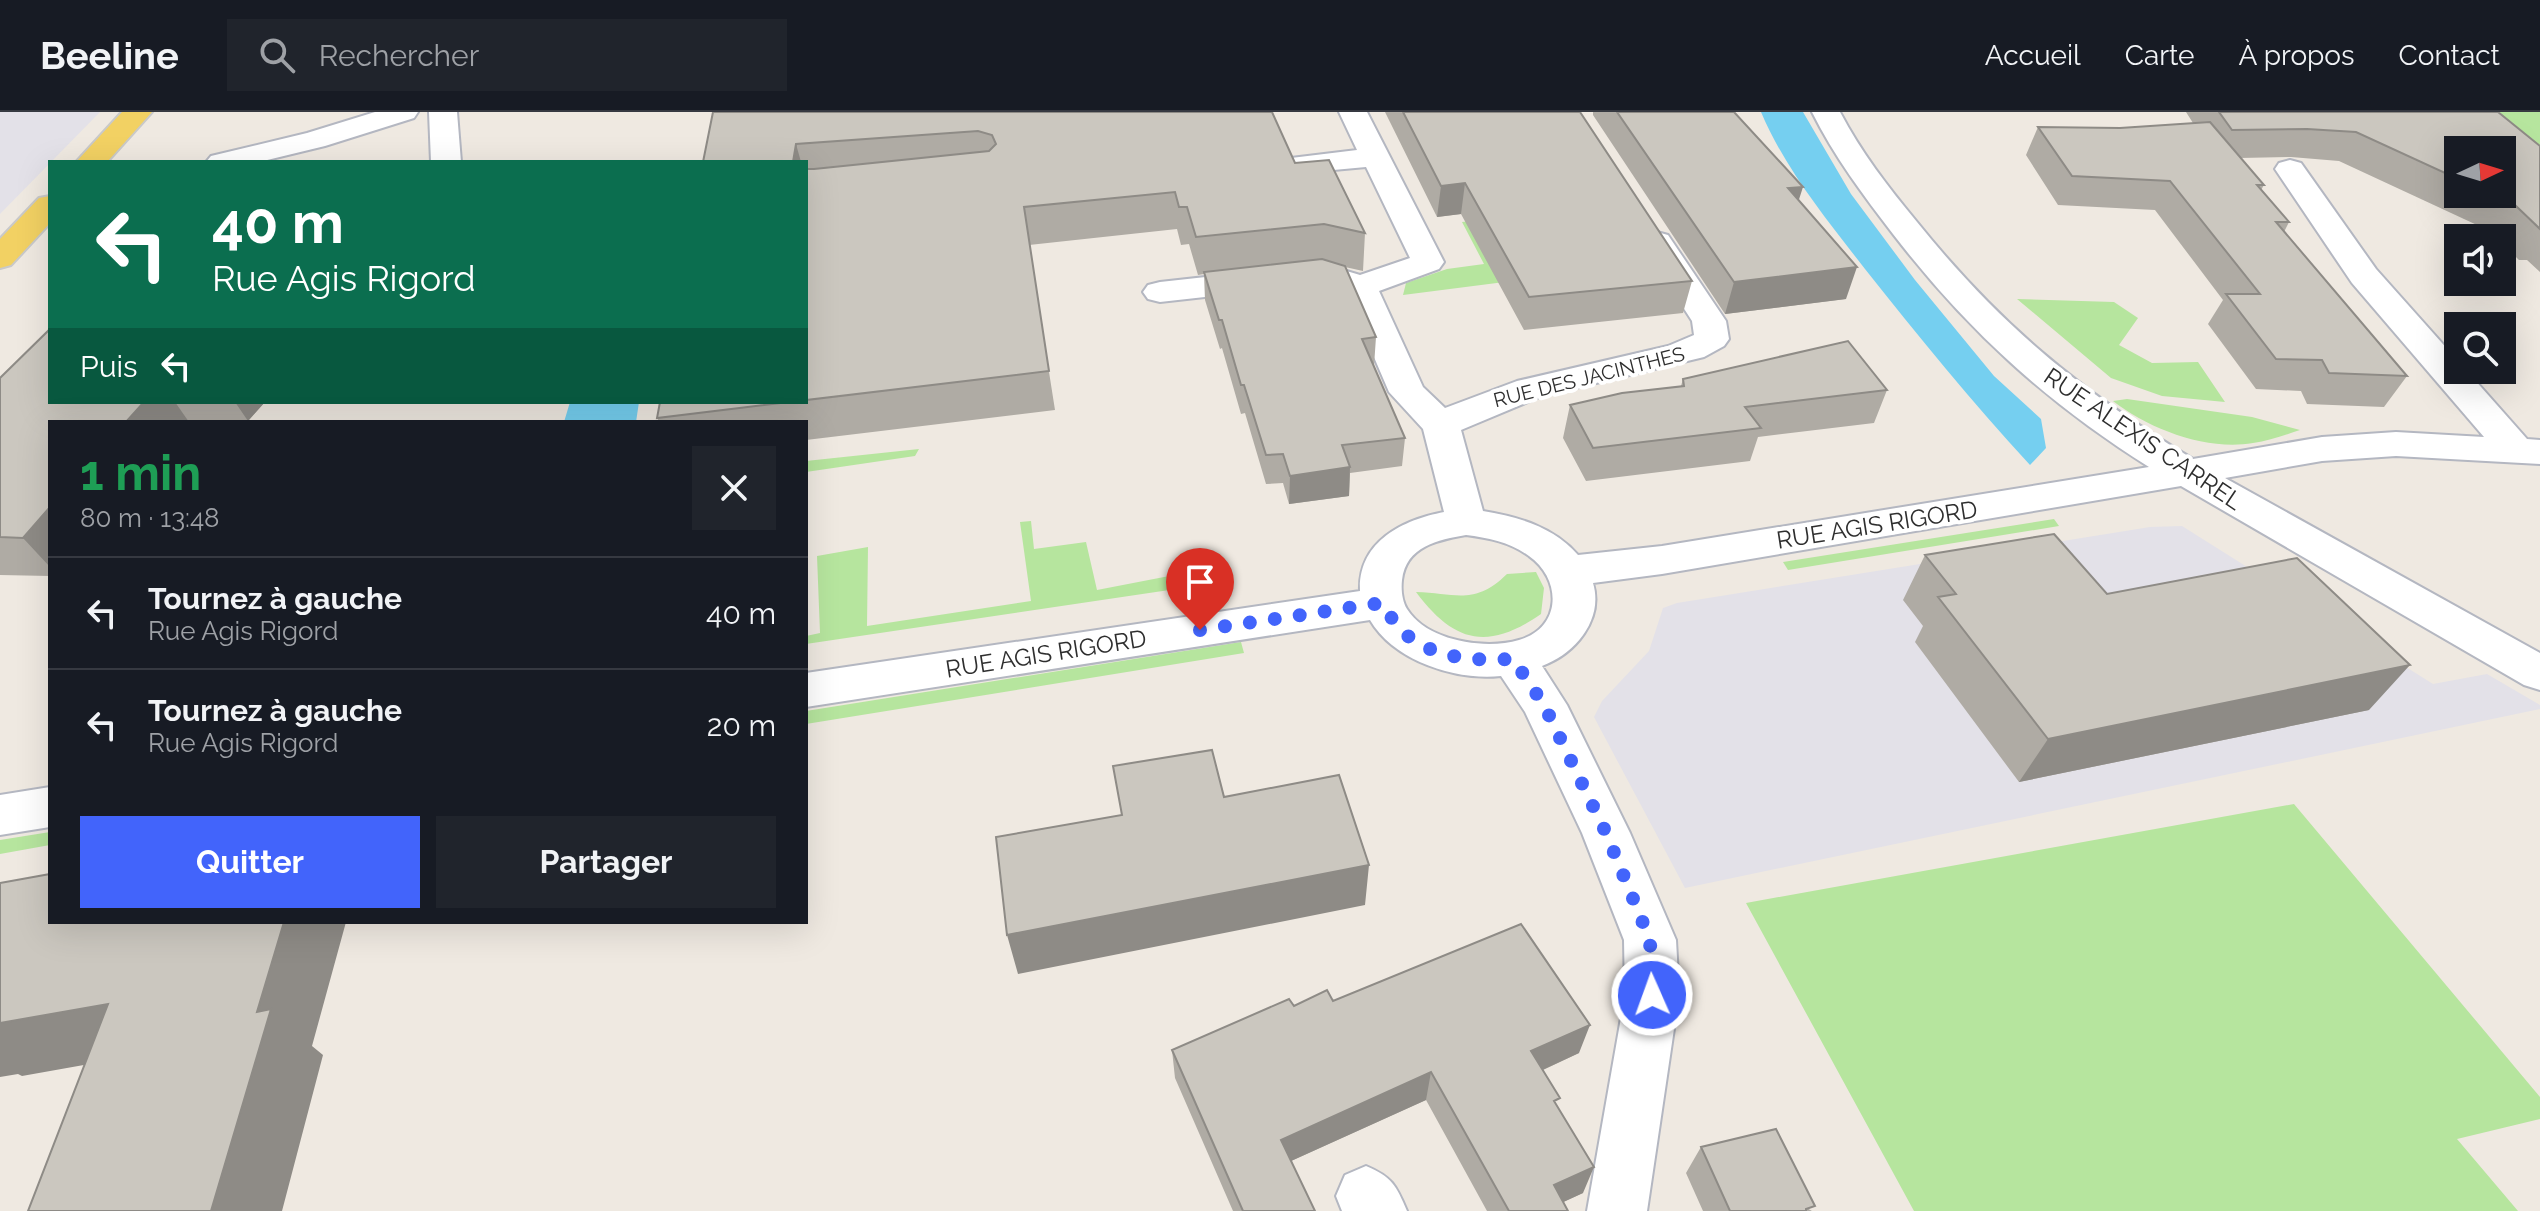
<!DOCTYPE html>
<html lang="fr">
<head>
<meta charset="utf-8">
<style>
  body { margin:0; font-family:Raleway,sans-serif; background:#20242c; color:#f1f3f6; height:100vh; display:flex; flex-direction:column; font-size:30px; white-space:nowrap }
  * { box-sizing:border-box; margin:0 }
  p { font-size:26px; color:#9ea1a6 }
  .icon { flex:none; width:44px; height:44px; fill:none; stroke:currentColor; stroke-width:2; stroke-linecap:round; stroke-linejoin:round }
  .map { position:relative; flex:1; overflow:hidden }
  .sheet { position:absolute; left:48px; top:308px; width:760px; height:504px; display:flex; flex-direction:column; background:#171b24; border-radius:0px; box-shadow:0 8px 32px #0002 }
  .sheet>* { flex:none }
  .top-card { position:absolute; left:48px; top:48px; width:760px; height:244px; border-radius:0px; box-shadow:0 8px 32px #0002; background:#0b6e4f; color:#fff; overflow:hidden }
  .needle { width:52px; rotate:86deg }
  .controls { position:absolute; left:2444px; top:24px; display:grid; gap:16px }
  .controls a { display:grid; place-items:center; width:72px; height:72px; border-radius:0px; background:#171b24; box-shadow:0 8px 32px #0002; font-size:40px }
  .pin { position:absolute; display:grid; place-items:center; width:68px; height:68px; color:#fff; margin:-82px -34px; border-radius:50% 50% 50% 0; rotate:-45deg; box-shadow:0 0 8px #0007 }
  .pin .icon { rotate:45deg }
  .me { position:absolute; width:88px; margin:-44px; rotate:358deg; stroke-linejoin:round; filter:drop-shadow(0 0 6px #0008) }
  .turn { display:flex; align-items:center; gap:28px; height:168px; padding:0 32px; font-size:36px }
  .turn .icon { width:104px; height:104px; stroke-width:2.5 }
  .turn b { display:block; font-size:56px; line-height:68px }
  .then { display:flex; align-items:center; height:76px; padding:0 32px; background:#0003; gap:16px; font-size:30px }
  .round { display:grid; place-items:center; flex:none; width:84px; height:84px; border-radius:0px; background:#20242c }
  .overview { display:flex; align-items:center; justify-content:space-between; height:136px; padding:0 32px }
  h1 { font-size:48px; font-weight:700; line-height:60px; color:#1e9e55 }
  .action { display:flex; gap:16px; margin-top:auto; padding:16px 32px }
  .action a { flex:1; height:92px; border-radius:0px; background:#4264fb; color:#fff; font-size:32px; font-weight:700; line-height:92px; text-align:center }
  .action a+a { background:#20242c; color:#f1f3f6 }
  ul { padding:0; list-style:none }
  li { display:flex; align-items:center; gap:24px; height:112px; padding:0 32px; border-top:2px solid #363941 }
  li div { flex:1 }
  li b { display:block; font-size:30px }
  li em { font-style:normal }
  header { display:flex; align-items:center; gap:48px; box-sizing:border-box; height:112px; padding:0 40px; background:#171b24; border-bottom:2px solid #363941 }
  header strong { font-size:38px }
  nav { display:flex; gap:44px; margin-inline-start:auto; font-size:28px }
  .search { width:560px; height:72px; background:#20242c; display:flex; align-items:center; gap:20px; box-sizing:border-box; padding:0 28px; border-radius:0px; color:#9ea1a6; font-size:30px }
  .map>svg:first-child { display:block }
  .industrial { fill:#e3e1e8 }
  .green { fill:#b6e59e }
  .water { fill:#75cff0 }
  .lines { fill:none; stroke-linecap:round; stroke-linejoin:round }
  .minor-casing { stroke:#b4b7c1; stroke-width:4 }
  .major-casing { stroke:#c9c9c9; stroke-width:4 }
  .minor { fill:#fff; fill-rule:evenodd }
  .major { fill:#f2d163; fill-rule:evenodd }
  .wall { fill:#afaba4; fill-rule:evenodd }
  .shaded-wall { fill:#8e8b86 }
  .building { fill:#cbc7bf; stroke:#8e8b86; stroke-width:2 }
  .route { stroke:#4264fb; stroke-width:14; stroke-dasharray:0 25.2 }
  .labels { text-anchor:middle; stroke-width:8; stroke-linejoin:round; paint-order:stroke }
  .far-street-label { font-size:20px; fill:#2e2e2e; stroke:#fff }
  .street-label { font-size:24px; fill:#2e2e2e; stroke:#fff }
</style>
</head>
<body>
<header>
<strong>Beeline</strong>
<div class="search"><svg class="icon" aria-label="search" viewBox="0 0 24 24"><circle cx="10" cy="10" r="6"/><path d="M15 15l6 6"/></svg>Rechercher</div>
<nav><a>Accueil</a><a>Carte</a><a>À propos</a><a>Contact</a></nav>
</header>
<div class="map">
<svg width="2540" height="1099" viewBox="0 0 2540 1099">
  <rect width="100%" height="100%" fill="#efe9e1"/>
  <!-- industrial -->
  <path class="industrial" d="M0 0H100L0 102Z
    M2182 414 2433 572 2487 562 2540 593V597L1685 776 1594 605 1602 589 1649 539 1663 496 1677 491 2150 415Z"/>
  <!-- green -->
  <path class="green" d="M2496 0H2540V41Z
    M1505 105 1528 167 1403 183 1406 171 1447 157 1484 152 1462 110Z
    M2017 187 2114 190 2138 206 2119 233 2152 251 2198 250 2225 290 2162 284 2111 266Z
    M2127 287 2252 305 2300 318C2285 323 2269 329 2253 331 2206 339 2149 317 2113 289Z
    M919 337 915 344 806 360V349Z
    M2054 407 2059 414 1788 458 1783 450Z
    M1031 409 1034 437 1086 430 1097 478 1226 453 1230 469 806 532V524L820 521 817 444 868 435 867 514 1031 489 1020 410Z
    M1536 460 1544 476 1541 502C1488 539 1454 531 1416 480 1456 481 1474 494 1507 462Z
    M1241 530 1244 541 806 612V599Z
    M2294 692 2540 985V1007L2457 1027 2518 1099H1914L1746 791Z
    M50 720V733L0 742V728Z"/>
  <!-- water -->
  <path class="water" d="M1761 0H1803L1851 82 1915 168 1994 264 2041 307 2046 336 2030 353C1972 290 1918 224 1865 157 1827 108 1785 57 1761 0Z
    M570 290H639L636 310H564Z"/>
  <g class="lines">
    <defs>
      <path id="minor" d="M375 0H418L414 6 325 34 259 50H206L211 44 307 21Z
        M429 0H457L461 50H431Z
        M1339 0H1367L1444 150 1439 157 1379 179 1423 275 1445 296 1517 269 1668 234 1694 223 1692 209 1641 130 1646 123 1657 120 1668 123 1726 209 1729 227 1724 234 1704 245 1542 284 1461 318 1483 399C1519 405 1554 415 1578 443L1662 434 2149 355C2047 291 1967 218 1893 122 1863 83 1834 44 1812 0H1840C1861 40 1888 75 1917 110 1999 212 2081 280 2193 347L2322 325 2396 320 2484 325 2352 171 2275 57 2279 51 2290 48 2301 51 2376 157 2458 249V258H2466L2527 327 2540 328V352L2396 344 2322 349 2225 366 2540 541V578L2524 573 2181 374 1662 462 1593 471C1604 508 1575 542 1542 554L1567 593 1630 721 1676 828 1679 883 1647 1099H1587L1625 883 1624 828 1582 721 1525 600 1501 564C1456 569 1394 549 1370 508L806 595V561L1360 479C1358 430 1402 408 1444 400L1423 317 1389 280 1346 180 1321 172 1160 190 1148 187 1143 180 1148 173 1160 170 1323 152 1360 163 1410 146 1366 55 1301 61 1291 58 1286 52 1291 46 1357 38ZM1466 423C1489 426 1510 430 1529 444 1562 467 1562 516 1519 528 1485 538 1427 529 1407 497 1402 489 1401 477 1402 468 1406 434 1438 428 1466 423Z
        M50 675V715L0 723V683Z
        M1366 1054C1392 1065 1396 1073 1407 1099H1342L1336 1084 1345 1063Z"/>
      <path id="major" d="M122 0H152L107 50H76Z
        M50 84V111L11 153 0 156V127L39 86Z"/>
    </defs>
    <!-- minor casing -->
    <use href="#minor" class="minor-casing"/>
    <!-- major casing -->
    <use href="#major" class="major-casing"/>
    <!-- minor -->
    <use href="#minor" class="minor"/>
    <!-- major -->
    <use href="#major" class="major"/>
  </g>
  <!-- wall -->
  <path class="wall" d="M713 0H1272L1295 51 1365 121 1363 159 1345 155 1376 225 1374 254 1405 326 1402 354 1350 361 1349 384 1289 392 1283 371 1266 372 1245 301 1241 302 1222 236 1220 237 1205 188 1204 162 1198 163 1189 132 1181 133 1177 117 1029 133 1055 298 806 328V310H659L657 306 660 290H806V50H703Z
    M1385 0H1580L1692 169 1683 201 1524 218 1461 102 1437 105Z
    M1593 0H1734L1798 88 1846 187 1725 202 1593 3Z
    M2186 0H2498L2540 34V160L2527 148H2519L2502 131V126H2497L2492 120 2339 49 2291 45 2240 46 2264 73 2261 78 2289 110 2284 120 2407 264 2384 295 2307 292 2301 279 2256 277 2208 212 2223 188 2155 98 2058 93 2026 43 2038 15 2120 16 2193 11ZM2458 38 2502 82H2458Z
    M0 266 50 290H265L248 309 50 310V464L0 463Z
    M1683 267 1887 278 1874 311 1758 325 1750 349 1586 369 1563 326 1570 293 1681 274Z
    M1925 443 2107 482 2369 598 2019 670 1915 530 1923 514 1903 488Z
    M1333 889 1579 941 1543 958 1557 994 1583 1081 1563 1090 1568 1099H1487L1426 988 1291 1049 1315 1099H1233L1175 966 1172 938 1294 894Z
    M1701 1035 1812 1099H1703L1686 1061Z"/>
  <!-- shaded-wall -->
  <path class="shaded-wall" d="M796 32 801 50H793Z
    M1465 71 1461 102 1437 105 1441 74Z
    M1803 75 1793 106 1788 76Z
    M1857 155 1846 187 1725 202 1734 170Z
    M144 290H175L189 310H126Z
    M235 290H265L248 309Z
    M1350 355 1349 384 1289 392 1290 364Z
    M50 395V455L23 426Z
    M2410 553 2369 598 2019 670 2048 627Z
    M1369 753 1365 793 1018 862 1007 823Z
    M284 810H346L312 934 323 943 282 1099H211L257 900Z
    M108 892 168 938 22 964 18 962 0 965V911Z
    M1590 913 1579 941 1523 967 1531 939Z
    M1431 960 1426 988 1280 1054 1281 1028Z
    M1594 1055 1583 1081 1544 1099 1554 1073Z"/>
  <!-- building -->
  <path class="building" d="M713 0H1272L1295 51 1329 48 1365 121 1324 112 1196 125 1187 95H1179L1175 80 1024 95 1049 259 806 288V57H814L989 39 996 32 992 23 978 19 796 32 793 50H703Z
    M1403 0H1580L1692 169 1529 185 1465 71 1441 74Z
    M1617 0H1734L1803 75 1788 76 1857 155 1734 170Z
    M2219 0H2498L2540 34V117L2513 91 2492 82H2502V38H2458V67L2356 20 2307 17 2232 18Z
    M2210 10 2264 73H2257L2289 110H2276L2407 264 2329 261 2322 248 2276 247 2226 182H2260L2170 69 2072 64 2038 15 2120 16Z
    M1322 147 1345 154 1376 225 1362 227 1405 326 1342 333 1350 355 1290 364 1283 342 1266 343 1244 273H1241L1222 208H1219L1204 160Z
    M50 217V290H144L126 310H50V395L23 426 0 425V266Z
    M1848 229 1887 278 1745 295 1761 316 1593 336 1570 293 1622 281 1684 274 1683 267Z
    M660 290H789L657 306Z
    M2054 422 2107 482 2297 446 2410 553 2048 627 1938 485 1956 482 1925 443Z
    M1212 638 1224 685 1339 663 1369 753 1007 823 996 725 1122 703 1113 654Z
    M50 762V810H284L257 900 271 897 211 1099H28L108 892 0 911V771Z
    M1521 812 1590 913 1531 939 1560 986 1554 989 1594 1055 1554 1073 1568 1099H1509L1431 960 1281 1028 1315 1099H1243L1172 938 1289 887 1294 894 1327 878 1333 889Z
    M1776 1017 1815 1094 1806 1097V1099H1730L1701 1035Z"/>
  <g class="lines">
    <!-- route -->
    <path class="route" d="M1200 518 1382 491C1388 499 1393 510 1400 517 1430 547 1474 549 1513 547L1544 593 1606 721 1650 828 1652 883"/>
  </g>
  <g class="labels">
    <!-- far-street labels -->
    <g class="far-street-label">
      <text transform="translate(1589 265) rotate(-14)" y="7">RUE DES JACINTHES</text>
    </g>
    <!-- street labels -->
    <g class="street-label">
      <text transform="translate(2143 327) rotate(34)" y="8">RUE ALEXIS CARREL</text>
      <text transform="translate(1877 413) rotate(-9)" y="8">RUE AGIS RIGORD</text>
      <text transform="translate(1046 542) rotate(-9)" y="8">RUE AGIS RIGORD</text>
    </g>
  </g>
</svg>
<div class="controls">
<a><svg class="needle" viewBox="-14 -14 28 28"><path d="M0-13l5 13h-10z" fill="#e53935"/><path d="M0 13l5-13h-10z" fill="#9ea1a6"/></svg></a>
<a><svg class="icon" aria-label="sound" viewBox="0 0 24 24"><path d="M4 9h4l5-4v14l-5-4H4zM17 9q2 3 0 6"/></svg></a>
<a><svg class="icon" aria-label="search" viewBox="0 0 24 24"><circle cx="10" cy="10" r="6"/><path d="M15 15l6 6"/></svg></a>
</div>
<div class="pin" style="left:1200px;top:518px;background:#d93025"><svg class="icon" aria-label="arrive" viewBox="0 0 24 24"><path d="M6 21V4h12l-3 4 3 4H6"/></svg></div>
<svg class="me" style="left:1652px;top:883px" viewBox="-20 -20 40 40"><circle r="17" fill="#4264fb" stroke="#fff" stroke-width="3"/><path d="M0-11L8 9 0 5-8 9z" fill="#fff"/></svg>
<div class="top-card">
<div class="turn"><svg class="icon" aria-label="left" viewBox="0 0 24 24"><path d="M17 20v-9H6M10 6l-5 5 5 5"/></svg><div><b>40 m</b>Rue Agis Rigord</div></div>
<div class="then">Puis<svg class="icon" aria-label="left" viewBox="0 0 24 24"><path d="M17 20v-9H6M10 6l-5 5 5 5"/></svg></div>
</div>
<section class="sheet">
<div class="overview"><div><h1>1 min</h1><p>80 m · 13:48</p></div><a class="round"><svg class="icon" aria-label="close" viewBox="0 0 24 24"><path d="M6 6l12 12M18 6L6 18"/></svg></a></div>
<ul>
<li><svg class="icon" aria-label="left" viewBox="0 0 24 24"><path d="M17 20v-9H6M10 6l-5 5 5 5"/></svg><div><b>Tournez à gauche</b><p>Rue Agis Rigord</p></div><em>40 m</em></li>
<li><svg class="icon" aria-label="left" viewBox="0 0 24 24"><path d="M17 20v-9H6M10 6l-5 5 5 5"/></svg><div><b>Tournez à gauche</b><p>Rue Agis Rigord</p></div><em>20 m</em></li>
</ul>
<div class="action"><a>Quitter</a><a>Partager</a></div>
</section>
</div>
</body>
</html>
